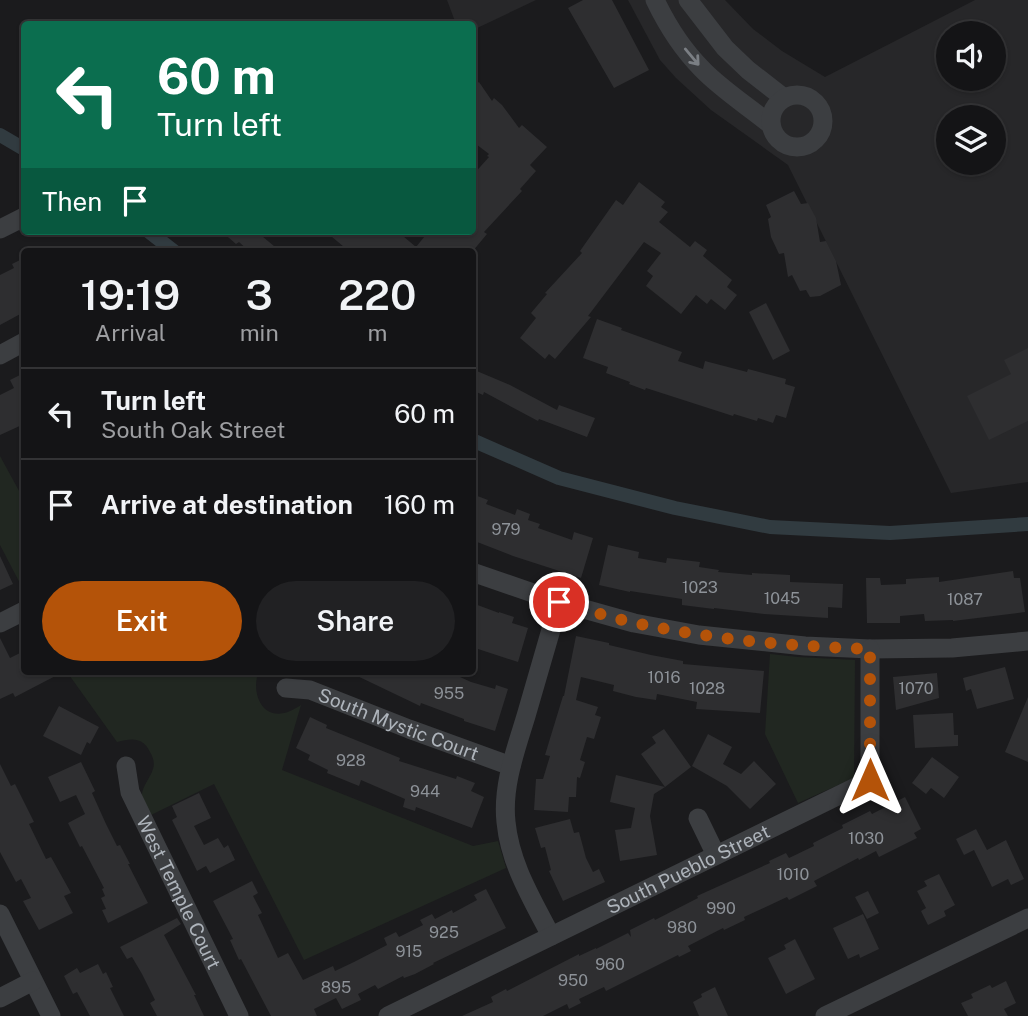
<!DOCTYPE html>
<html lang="en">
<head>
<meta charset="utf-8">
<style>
  body { margin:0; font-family:"Public Sans",sans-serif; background:#212123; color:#f1f3f6; height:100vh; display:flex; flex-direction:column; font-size:26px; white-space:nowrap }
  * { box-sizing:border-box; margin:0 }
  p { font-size:23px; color:#9d9ea1 }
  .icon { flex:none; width:38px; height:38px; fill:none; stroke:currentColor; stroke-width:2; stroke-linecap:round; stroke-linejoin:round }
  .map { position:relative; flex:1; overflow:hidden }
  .panel { position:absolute; left:21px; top:248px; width:455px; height:427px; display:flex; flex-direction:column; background:#141416; border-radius:7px; box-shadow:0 2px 5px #0004,0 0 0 2px #333335 }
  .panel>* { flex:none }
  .top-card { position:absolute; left:21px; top:21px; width:455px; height:214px; border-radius:7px; box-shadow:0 2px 5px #0004,0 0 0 2px #333335; background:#0b6e4f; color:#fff; overflow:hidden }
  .buttons { position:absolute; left:936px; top:21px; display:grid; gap:14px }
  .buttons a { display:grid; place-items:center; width:70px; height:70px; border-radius:50%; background:#141416; box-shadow:0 2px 5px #0004,0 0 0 2px #333335; font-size:35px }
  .pin { position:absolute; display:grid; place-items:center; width:60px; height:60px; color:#fff; margin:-30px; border:4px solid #fff; border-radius:50%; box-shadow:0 2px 7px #0007 }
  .me { position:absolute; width:77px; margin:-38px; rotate:0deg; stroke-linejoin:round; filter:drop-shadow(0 0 5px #0008) }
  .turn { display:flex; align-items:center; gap:24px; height:147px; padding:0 21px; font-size:32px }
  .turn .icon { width:91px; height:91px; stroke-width:2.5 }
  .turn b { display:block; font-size:49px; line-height:60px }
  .then { display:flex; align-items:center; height:66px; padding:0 21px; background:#0003; gap:14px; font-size:26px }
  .eta { display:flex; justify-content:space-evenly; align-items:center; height:119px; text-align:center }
  .eta b { font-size:42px; font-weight:600; line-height:49px }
  .cta { display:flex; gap:14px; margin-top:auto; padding:14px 21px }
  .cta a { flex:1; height:80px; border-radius:42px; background:#b45309; color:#fff; font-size:28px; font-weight:600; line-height:80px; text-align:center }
  .cta a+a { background:#212123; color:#f1f3f6 }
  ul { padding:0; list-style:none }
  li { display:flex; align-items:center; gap:21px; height:91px; padding:0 21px; border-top:2px solid #333335 }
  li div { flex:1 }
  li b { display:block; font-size:26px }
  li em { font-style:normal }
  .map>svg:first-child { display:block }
  .built { fill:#272729; fill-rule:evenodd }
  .green { fill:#212721 }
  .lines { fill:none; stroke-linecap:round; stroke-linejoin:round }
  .canal { stroke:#313b40; stroke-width:14 }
  .building { fill:#2e2e30 }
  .minor { stroke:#3c3e41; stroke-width:19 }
  .oneway { stroke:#7b7f84 }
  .route { stroke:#b45309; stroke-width:12; stroke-dasharray:0 21.6 }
  .labels { text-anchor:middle; stroke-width:7; stroke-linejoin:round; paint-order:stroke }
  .number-label { font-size:16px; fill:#8d9298 }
  .street-label { font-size:19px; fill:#aeb4bb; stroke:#161618 }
</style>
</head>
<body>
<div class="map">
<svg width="1028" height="1016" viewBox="0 0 1028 1016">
  <rect width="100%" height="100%" fill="#1b1b1d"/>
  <!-- built -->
  <path class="built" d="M447 0H536L473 30 472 24H456Z
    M628 0H725L753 29 782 51 825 77 975 0H1028V482L951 493 788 165 711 110 676 78 660 60ZM948 33H994V79H948ZM948 117H994V163H948Z"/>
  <!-- green -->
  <path class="green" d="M0 456 24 500 23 536 24 539V591L0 545Z
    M770 654 798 657 855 660 854 778 798 803 765 734Z
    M67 672H245L257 677C253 695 262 718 284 713 290 712 296 708 301 705L282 770 473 846 498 841 506 868 304 960 214 784 149 816C147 812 143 805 142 800 140 788 150 779 153 769 155 763 153 757 150 752 143 737 132 738 117 742Z"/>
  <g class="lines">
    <!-- canal -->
    <path class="canal" d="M0 135 24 149
      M148 231 175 252
      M472 440 559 478 675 508 770 527 890 533 1028 524"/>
  </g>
  <!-- building -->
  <path class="building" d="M583 0H612L649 70 614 88 568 8Z
    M479 82 492 101 494 98 502 105 519 128 522 125 547 147 530 165 536 171 520 189 522 191 484 232 487 234 472 252H350L325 231H397L416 247 429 231H472V176L489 157 487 156 489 154 472 141V87Z
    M639 182 665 202 661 207 668 212 659 222 690 247 695 241 707 250 703 256 732 280 727 287 737 295 725 310 711 299 707 304 696 295 681 314 646 286 653 276 647 271 661 253 644 242 588 316 591 317 555 359 549 354 545 359 520 338 536 318 531 313 547 294 545 293 582 253 580 251 616 200 623 205Z
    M794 191 801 204 808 203 816 218 820 242 826 241 836 261 841 285 820 296 810 297 806 290 800 291 792 275 788 277 784 253 779 254 771 237 768 219 771 217 766 205Z
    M221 231H256L281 252H250L239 242 236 244Z
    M24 258V312L0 325V275L14 268 12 264Z
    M766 303 790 351 773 360 749 312Z
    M597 319 622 328 621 330 682 352 678 361 703 369 705 361 747 372 748 369 786 379 785 384 795 387 786 418 776 415 773 423 758 418 757 421 734 414 733 416 646 388 645 390 629 384 630 382 606 373 608 367 583 358Z
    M1028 348V421L989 440 967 396 1011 374 1004 360Z
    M472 369 510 385 557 410 559 405 595 418 587 437 539 419 538 421 484 392 483 395 472 390Z
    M24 373V424L0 435V395L14 388 10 380Z
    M472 494 488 500 486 504 515 515 517 509 530 514 528 520 540 524 538 528 572 540 574 532 593 538 581 578 513 556 472 540Z
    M608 545 639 552 638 558 666 563 667 558 700 562 699 567 719 570 718 572 752 575V573L790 575V582L843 584 842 608 828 607V618L764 614 714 608V609L682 605V599L630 591V592L599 585Z
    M0 556 13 584 0 590Z
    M1013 571 1014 578H1020L1025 612 953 621V620L925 621 924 614 900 616V623H867L866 578H880L881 585 906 584V579L939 577V582Z
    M472 603 499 613V612L514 617 512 623 528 628 518 662 472 647Z
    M576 636 609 643V645L651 655 683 661V664L764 671 760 713 696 709 697 702 657 694 656 700 636 697 613 691 614 685 581 677 576 700 598 707 595 715 601 717 594 739 587 737 580 760 585 762 580 778 577 777 576 797H569L568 812 534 810 536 779H543L550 756 545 755 563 696H564Z
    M0 638 10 658 24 651V672H63L15 697 13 693 0 699Z
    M1005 667 1014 699 977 709 971 689 966 691 963 678Z
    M349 672H387L397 677 399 672H449L471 682 495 689 496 685 508 689 495 731 464 721V719L421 703 420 706Z
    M937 673 939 698 896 710 893 677Z
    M1028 697V762L1005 752Z
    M59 706 99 727 90 744 87 742 81 755 43 736Z
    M953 713 954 735H958V746L915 748 913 715Z
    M310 717 327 725 326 728 400 758 399 761 456 779 457 776 475 783 471 791 484 797 472 828 416 807 415 811 403 807 405 799 361 780 359 786 327 773 328 770 308 760 310 755 296 748Z
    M664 729 691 767 665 787 641 754 656 743 652 737Z
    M708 734 732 747 723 764 741 774 754 761 776 784 750 809 727 786 692 766Z
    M932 757 959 777 944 798 931 788 926 794 912 783Z
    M81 762 95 791 92 793 106 824 117 846 120 845 130 864H128L148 903 108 923 102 910 106 909 101 898 105 896 102 889 104 888 82 846 80 847 68 823 85 814 76 795 60 802 48 777Z
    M0 764 11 786 15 784 34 822 29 824 46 859 51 857 71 893 64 896 73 913 39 930 23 901 31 898 21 879 16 882 0 852Z
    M616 775 665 787 654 794 650 816 657 855 620 861 615 830 631 828 635 808 610 802Z
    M199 793 211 818 194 826 204 845 218 838 224 848 228 845 235 860 210 873 206 866 197 871 172 820 177 817 172 806Z
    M905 797 921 829 914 833 917 838 879 857 876 851 859 860 858 858 814 881 817 886 789 900 787 897 744 917 745 920 724 930 723 928 688 946 691 951 679 957 678 955 606 991 604 987 579 999 581 1003 569 1009 567 1004 543 1016H462L493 1002 491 997 506 989 507 991 579 954V956L596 948V949L628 933 631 937 630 930 654 918 655 920 698 898 697 896 770 863 769 861 786 853 789 858 814 846 813 843 843 828 842 825 870 811 872 814Z
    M570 819 574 833 579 832 586 858 593 872 599 869 605 882 563 901 549 871 551 870 545 847 541 848 535 828Z
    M976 829 987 850 1006 840 1024 879 1011 885 1008 879 992 887 974 850 964 855 956 839Z
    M939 874 955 905 944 911 946 916 928 925 921 911 926 908 917 891 927 886 924 881Z
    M252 881 258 893 253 896 262 913 258 915 278 958 288 953 303 980 333 966 335 971 354 962 387 945 384 938 396 932 399 937 423 925 420 920 432 914 435 919 452 910 453 913 477 900 474 895 486 889 506 928 433 963 434 964 415 974 404 978 403 976 378 989 375 985 358 994 361 1000 342 1009 336 998 314 1009 317 1016H271L241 959 239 960 230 940 233 939 213 901Z
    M868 891 879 913 867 919 855 897Z
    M863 914 879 949 860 958 859 954 848 959 833 928Z
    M177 918 181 924 164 935 196 995H194L204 1016H157L150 1003 155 1000 142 974 132 957 127 959 120 947Z
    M795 939 815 979 786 994 768 958 786 949 784 945Z
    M98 964 103 974 106 972 113 987 110 988 124 1016H90L77 992 73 994 64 976 77 968 80 973Z
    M1006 981 1016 1003 1004 1009 1008 1016H968L961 1003 973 998 971 994 990 985 992 988Z
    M715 987 728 1016H699L693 1002 702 997 701 994Z"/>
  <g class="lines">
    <!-- minor -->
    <g class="minor">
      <path d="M655 0C667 25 682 49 702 69 721 89 749 107 771 125"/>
      <path d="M688 0 725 48 748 70 784 98"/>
      <circle cx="797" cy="121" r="26"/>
      <path d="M0 229 24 217"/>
      <path d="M0 355 24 342"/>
      <path d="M472 572 559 602 634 623 699 635 805 646 870 649 952 648 1028 641"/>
      <path d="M0 623 24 611"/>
      <path id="s1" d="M286 688 310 690 409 729 511 766"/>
      <path id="s2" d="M126 766 130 792 239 1016"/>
      <path d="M698 818 716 855"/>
      <path d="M0 914 51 1016"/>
      <path d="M551 936C532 899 510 864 506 822 502 786 516 749 526 716 537 678 548 640 559 602"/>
      <path d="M0 998 33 981"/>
      <path id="s3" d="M388 1016 870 780V649"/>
      <path d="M825 1016 1028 918"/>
    </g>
  </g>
  <!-- one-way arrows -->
  <defs><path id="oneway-shaft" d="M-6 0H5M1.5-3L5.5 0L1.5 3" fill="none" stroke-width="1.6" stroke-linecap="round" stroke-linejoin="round" transform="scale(1.75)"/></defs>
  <use class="oneway" href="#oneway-shaft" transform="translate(692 57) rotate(50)"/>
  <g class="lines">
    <!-- route -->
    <path class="route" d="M559 602C585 609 610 618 636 623 713 640 792 646 870 649V780"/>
  </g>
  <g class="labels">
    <!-- number labels -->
    <g class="number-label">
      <text x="506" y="535">979</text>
      <text x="700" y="593">1023</text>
      <text x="782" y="604">1045</text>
      <text x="965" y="605">1087</text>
      <text x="664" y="683">1016</text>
      <text x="707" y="694">1028</text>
      <text x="916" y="694">1070</text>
      <text x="449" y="699">955</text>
      <text x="351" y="766">928</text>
      <text x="425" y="797">944</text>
      <text x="866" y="844">1030</text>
      <text x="793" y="880">1010</text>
      <text x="721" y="914">990</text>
      <text x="682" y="933">980</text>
      <text x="444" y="938">925</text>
      <text x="409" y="957">915</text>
      <text x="610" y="970">960</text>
      <text x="573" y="986">950</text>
      <text x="336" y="993">895</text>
    </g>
    <!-- street labels -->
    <g class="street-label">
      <text dy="7" stroke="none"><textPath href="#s1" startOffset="119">South Mystic Court</textPath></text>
      <text dy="7" stroke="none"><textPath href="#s3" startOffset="334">South Pueblo Street</textPath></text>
      <text dy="7" stroke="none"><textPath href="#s2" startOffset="138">West Temple Court</textPath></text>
    </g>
  </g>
</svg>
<div class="buttons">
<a><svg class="icon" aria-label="sound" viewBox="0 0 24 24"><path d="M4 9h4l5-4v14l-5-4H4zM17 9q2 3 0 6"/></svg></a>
<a><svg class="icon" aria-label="layers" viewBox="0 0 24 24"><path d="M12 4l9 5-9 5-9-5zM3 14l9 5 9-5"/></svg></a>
</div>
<div class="pin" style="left:559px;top:602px;background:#d93025"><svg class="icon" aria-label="arrive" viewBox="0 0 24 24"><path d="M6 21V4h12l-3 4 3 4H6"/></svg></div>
<svg class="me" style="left:870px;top:780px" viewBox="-20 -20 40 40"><path d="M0-17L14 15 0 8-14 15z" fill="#b45309" stroke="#fff" stroke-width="4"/></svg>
<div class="top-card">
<div class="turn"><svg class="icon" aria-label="left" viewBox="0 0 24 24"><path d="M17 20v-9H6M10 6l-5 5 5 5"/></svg><div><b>60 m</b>Turn left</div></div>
<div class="then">Then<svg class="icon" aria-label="arrive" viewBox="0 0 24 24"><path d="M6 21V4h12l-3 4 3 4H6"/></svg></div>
</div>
<section class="panel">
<div class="eta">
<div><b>19:19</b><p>Arrival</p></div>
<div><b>3</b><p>min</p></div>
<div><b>220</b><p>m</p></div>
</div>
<ul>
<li><svg class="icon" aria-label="left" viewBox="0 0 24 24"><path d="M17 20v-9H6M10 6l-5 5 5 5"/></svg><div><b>Turn left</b><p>South Oak Street</p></div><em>60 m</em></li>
<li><svg class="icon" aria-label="arrive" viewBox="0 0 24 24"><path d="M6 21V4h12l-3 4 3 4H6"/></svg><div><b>Arrive at destination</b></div><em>160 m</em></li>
</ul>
<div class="cta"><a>Exit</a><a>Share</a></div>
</section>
</div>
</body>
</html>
